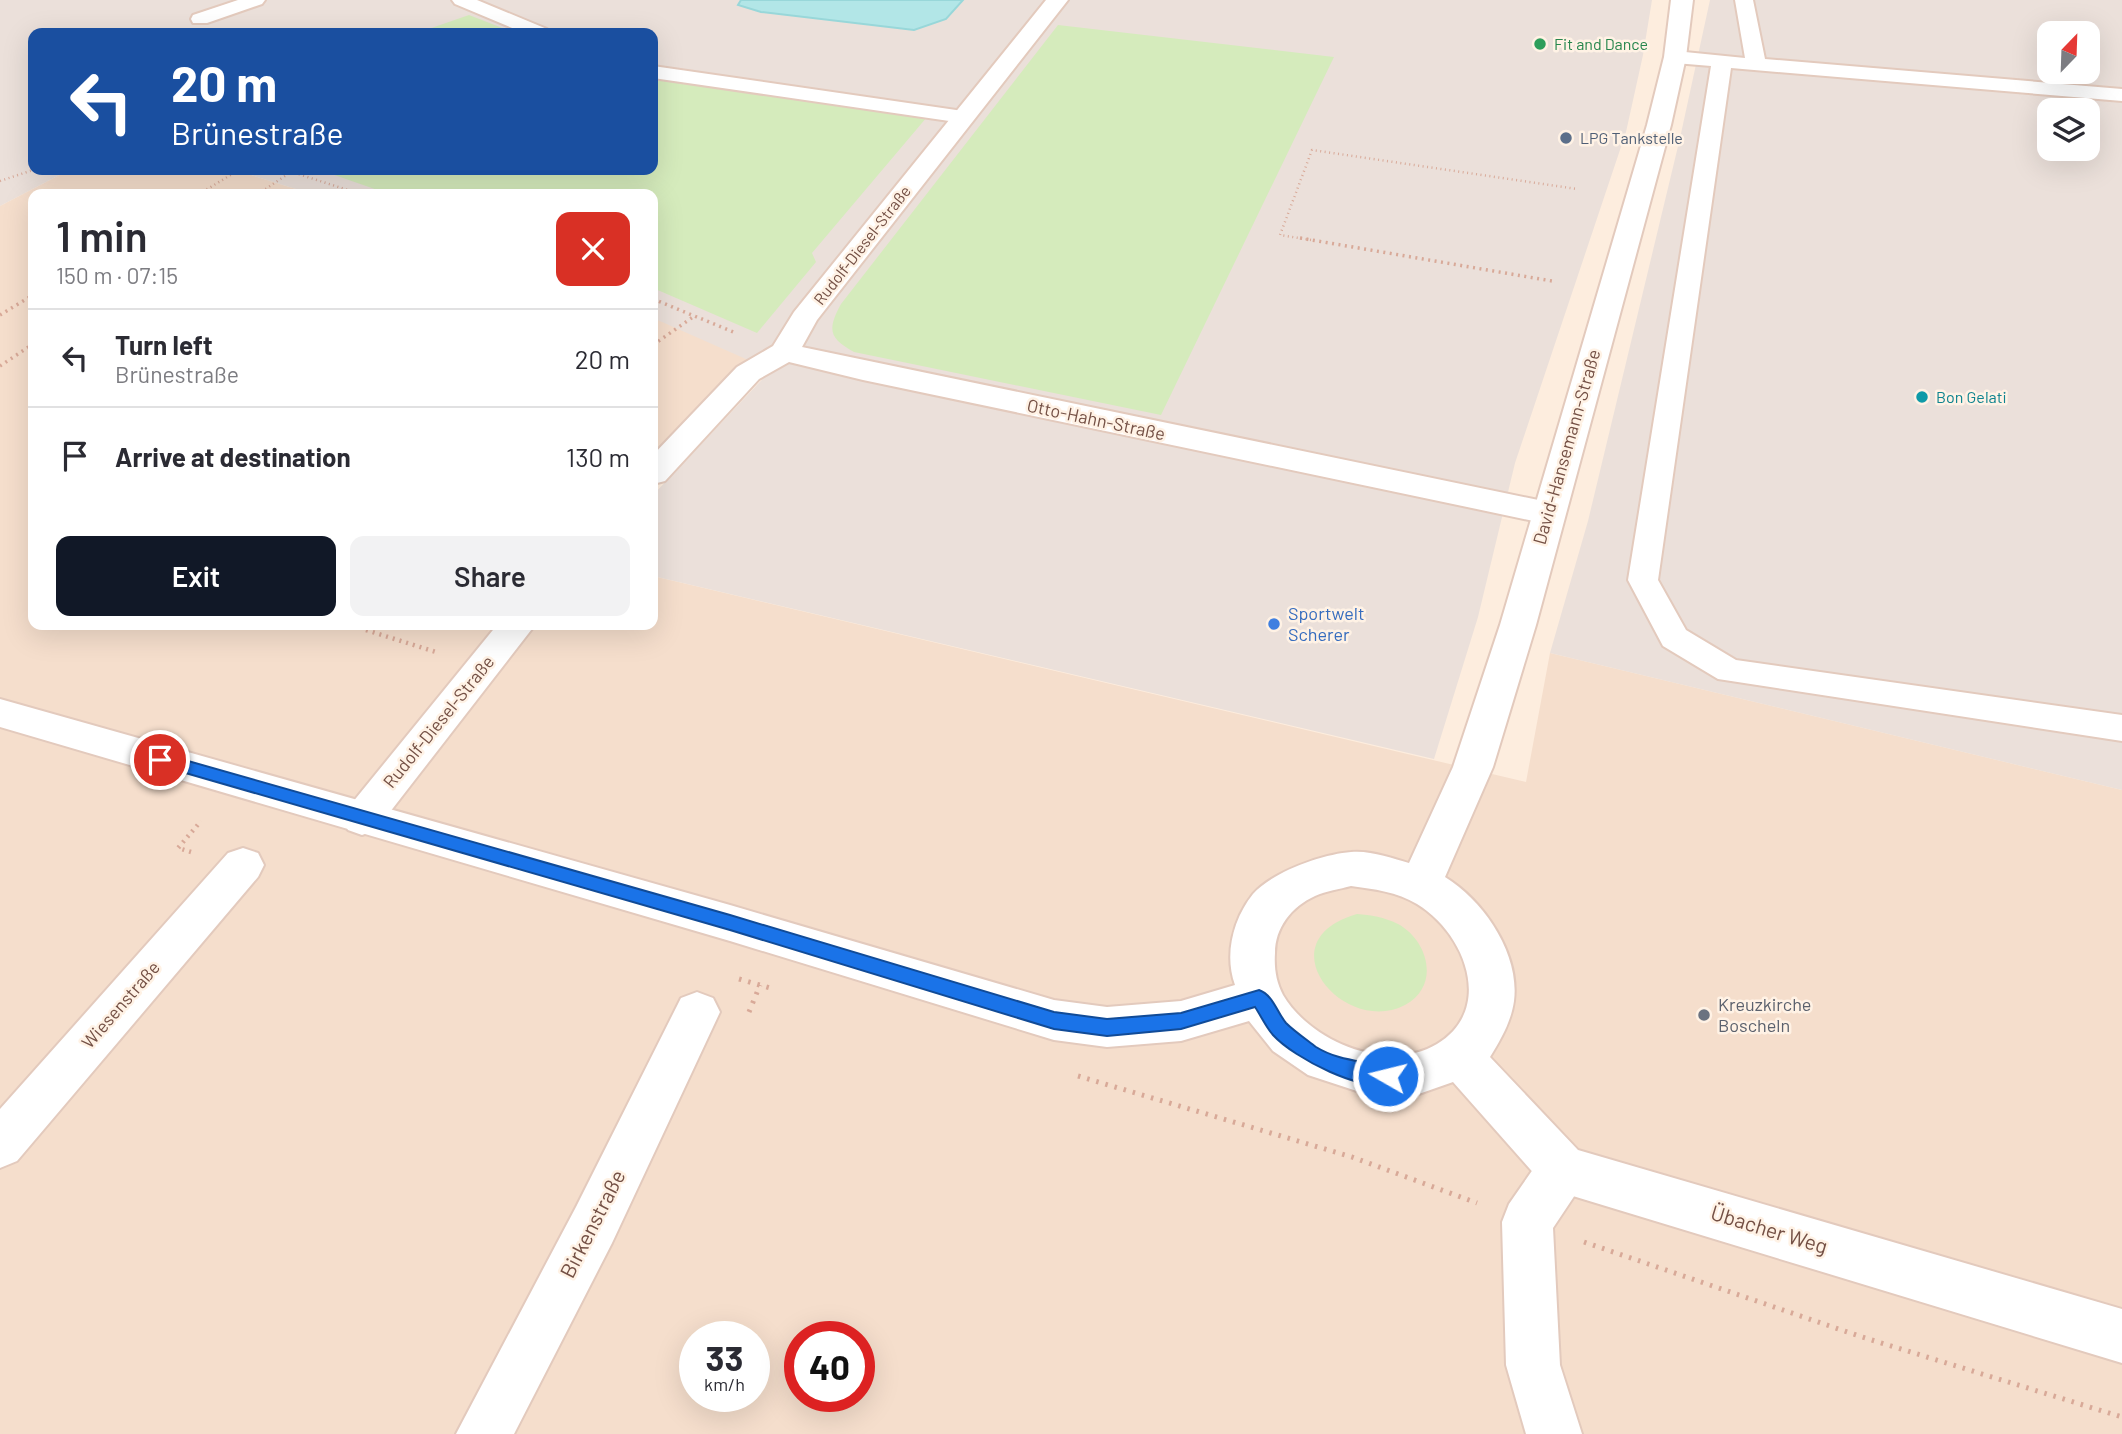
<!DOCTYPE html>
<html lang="en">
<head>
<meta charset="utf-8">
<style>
  body { margin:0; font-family:Barlow,sans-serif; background:#f2f2f3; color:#2b2b33; height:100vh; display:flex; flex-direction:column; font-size:26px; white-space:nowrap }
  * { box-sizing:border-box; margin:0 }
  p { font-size:23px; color:#7c7c81 }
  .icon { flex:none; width:38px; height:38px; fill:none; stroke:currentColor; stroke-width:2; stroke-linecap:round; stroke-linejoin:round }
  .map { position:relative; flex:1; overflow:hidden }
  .details { position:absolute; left:28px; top:189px; width:630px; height:441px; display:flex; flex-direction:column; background:#fff; border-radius:14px; box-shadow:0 7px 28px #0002 }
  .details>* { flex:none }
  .guide { position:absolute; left:28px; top:28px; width:630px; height:147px; border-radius:14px; box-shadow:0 7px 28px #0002; background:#1a4fa0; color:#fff; overflow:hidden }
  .needle { width:46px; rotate:23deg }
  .buttons { position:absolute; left:2037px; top:21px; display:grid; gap:14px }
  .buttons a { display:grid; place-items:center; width:63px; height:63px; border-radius:14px; background:#fff; box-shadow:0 7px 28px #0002; font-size:35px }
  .speed { position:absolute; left:679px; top:1321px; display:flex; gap:14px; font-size:35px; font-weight:700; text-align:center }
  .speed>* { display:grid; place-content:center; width:91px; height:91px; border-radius:50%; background:#fff; box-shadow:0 7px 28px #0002; line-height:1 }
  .speed small { font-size:18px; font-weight:400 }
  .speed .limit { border:10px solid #d22; background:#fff; color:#111 }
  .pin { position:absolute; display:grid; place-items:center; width:60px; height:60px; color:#fff; margin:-30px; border:4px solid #fff; border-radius:50%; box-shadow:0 2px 7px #0007 }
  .me { position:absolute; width:77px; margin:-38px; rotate:278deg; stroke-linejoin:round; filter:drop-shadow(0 0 5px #0008) }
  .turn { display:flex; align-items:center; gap:24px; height:147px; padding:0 28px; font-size:32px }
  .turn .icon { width:91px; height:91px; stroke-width:2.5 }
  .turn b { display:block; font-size:49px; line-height:60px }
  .round { display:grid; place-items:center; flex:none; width:74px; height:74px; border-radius:14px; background:#f2f2f3 }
  .overview { display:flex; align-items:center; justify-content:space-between; height:119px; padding:0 28px }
  h1 { font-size:42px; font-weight:600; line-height:52px }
  .button { display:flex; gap:14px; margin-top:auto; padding:14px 28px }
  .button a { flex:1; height:80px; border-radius:14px; background:#111827; color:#fff; font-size:28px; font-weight:600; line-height:80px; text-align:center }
  .button a+a { background:#f2f2f3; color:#2b2b33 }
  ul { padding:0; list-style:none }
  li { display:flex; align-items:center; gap:21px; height:98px; padding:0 28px; border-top:2px solid #e1e1e2 }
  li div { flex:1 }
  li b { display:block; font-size:26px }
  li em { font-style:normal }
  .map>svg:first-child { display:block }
  .residential { fill:#f5decc; fill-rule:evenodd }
  .industrial { fill:#ebe0da; fill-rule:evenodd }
  .green { fill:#d5ebbc }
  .water { fill:#b2e6e7; stroke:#98d7d9; stroke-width:2 }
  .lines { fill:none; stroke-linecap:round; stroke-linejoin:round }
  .service-casing { stroke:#e3cabd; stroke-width:4 }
  .minor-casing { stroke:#e3cabd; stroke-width:4 }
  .tertiary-casing { stroke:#e3cabd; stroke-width:4 }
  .path-far3 { stroke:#d8a998; stroke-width:2.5; stroke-dasharray:1 3.5; stroke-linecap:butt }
  .path-far2 { stroke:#d8a998; stroke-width:3.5; stroke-dasharray:2 4.5; stroke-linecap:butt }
  .path-far1 { stroke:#d8a998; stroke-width:4.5; stroke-dasharray:2 5; stroke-linecap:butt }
  .path { stroke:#d8a998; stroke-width:5; stroke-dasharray:2.5 7; stroke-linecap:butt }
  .service { fill:#fff; fill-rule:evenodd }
  .minor { fill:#fff; fill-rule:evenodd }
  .tertiary { fill:#fff; fill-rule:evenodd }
  .route { fill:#1a73e8; stroke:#114b97; stroke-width:2 }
  .leisure-dot { fill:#2e9e5b; stroke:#fff2e5; stroke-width:2.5 }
  .service-dot { fill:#5c6f8a; stroke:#fff2e5; stroke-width:2.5 }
  .culture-dot { fill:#0f9aa8; stroke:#fff2e5; stroke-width:2.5 }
  .shop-dot { fill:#3f7fe0; stroke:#fff2e5; stroke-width:2.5 }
  .worship-dot { fill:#6b7280; stroke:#fff2e5; stroke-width:2.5 }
  .labels { text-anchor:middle; stroke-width:5; stroke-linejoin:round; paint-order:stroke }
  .far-leisure-label { font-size:16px; fill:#27864d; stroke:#fff2e5; text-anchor:start }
  .far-service-label { font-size:16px; fill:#4e5e75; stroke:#fff2e5; text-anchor:start }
  .far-street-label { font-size:16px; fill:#745045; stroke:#fff2e5 }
  .far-culture-label { font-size:16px; fill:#0d838f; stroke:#fff2e5; text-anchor:start }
  .street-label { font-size:18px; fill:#745045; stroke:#fff2e5 }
  .shop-label { font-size:18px; fill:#366cbe; stroke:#fff2e5; text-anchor:start }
  .worship-label { font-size:18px; fill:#5b616d; stroke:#fff2e5; text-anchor:start }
  .near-street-label { font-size:21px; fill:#745045; stroke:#fff2e5 }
</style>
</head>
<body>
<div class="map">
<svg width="2122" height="1434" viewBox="0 0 2122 1434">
  <rect width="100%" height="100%" fill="#fdedde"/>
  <!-- residential -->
  <path class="residential" d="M69 170H235L312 194H33V625H653V576L1526 782 1550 653 2122 790V1434H0V206ZM695 1337H754V1396H695ZM800 1337H859V1396H800Z
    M653 317 748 359 653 454Z"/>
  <!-- industrial -->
  <path class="industrial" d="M0 0H1652L1643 55 1626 132 1515 463 1478 617 1434 759 653 576V495L771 370 653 318V194H312L235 170H653V33H33V170H69L0 206Z
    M1710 0H2122V790L1550 653 1588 521 1680 138ZM2049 33H2088V72H2049ZM2049 110H2088V149H2049Z"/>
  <!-- green -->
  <path class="green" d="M469 15 515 33H417Z
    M1058 25 1334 57 1161 415 854 352C829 338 827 330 841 304Z
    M653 78 927 117 812 253 816 262 757 333 653 288V194H389L320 170H653Z
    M1357 914C1371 915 1384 917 1398 924 1428 940 1441 986 1405 1005 1344 1037 1263 941 1357 914Z"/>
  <!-- water -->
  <path class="water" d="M741 0H963L946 19 914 30 761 12 738 5Z"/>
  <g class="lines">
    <defs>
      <path id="service" d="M238 0H265L262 4 207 23H193L191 19 193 15Z
        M452 0H477L547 29 549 33H524L455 4Z
        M1735 0H1753L1765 59 2122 89V101L1731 68 1658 580 1686 630 1736 660 2122 715V741L1718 679 1663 646 1628 580 1711 66 1675 63 1665 57 1675 51 1745 58Z
        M653 66 963 111 970 113 973 117 970 121 963 123 653 78Z"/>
      <path id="minor" d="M1046 0H1068L817 320 802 347 1548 502 1560 505 1565 513 1560 521 1548 524 863 380 789 362 759 379 665 481 653 484V455L737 367 773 346 794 312Z
        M497 625H535L376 830 362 835 348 830 342 819 348 808Z
        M243 848 258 853 264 865 258 877 17 1161 0 1168V1109L228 853Z
        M697 992 713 998 720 1012 612 1243 514 1434H456L576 1207 681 998Z
        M1563 1145 1581 1152 1588 1169 1581 1186 1553 1228 1560 1365 1582 1434H1526L1506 1365 1502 1222 1509 1204 1545 1152Z"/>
      <path id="tertiary" d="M1671 0H1693L1686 57 1671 125 1536 625 1493 767 1445 877C1484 901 1520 954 1514 1001 1511 1022 1501 1039 1490 1057L1578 1150 2122 1309V1363L1563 1193 1545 1186 1453 1082 1413 1096 1369 1095 1308 1075 1273 1051 1249 1021 1181 1041 1107 1047 1054 1040 730 941 0 727V699L730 905 1054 1000 1107 1007 1181 1001 1235 985C1224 955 1233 919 1253 894 1272 872 1323 854 1351 852 1369 850 1392 858 1409 863L1453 767 1500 625 1647 125 1664 57ZM1351 886C1374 889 1397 892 1417 904 1465 933 1495 1009 1437 1044 1387 1074 1310 1041 1283 995 1276 982 1274 968 1275 953 1275 928 1291 907 1315 896 1326 891 1340 889 1351 886Z"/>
    </defs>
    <!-- service casing -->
    <use href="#service" class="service-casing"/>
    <!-- minor casing -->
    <use href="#minor" class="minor-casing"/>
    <!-- tertiary casing -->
    <use href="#tertiary" class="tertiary-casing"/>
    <!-- path-far3 -->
    <path class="path-far3" d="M286 170 360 194
      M0 181 33 170
      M199 194 239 170
      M258 194 291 172
      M1311 240 1280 235 1312 150 1577 189"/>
    <!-- path-far2 -->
    <path class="path-far2" d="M1300 238 1552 281
      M653 299 736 333
      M0 315 33 295
      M653 345 693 317
      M0 366 33 344"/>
    <!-- path-far1 -->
    <path class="path-far1" d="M366 630 436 652
      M191 852 178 848 201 821"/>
    <!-- path -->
    <path class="path" d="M739 979 770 988
      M749 1012 760 985
      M1078 1076 1352 1157 1477 1203
      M1584 1242 1862 1337 2122 1417"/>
    <!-- service -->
    <use href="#service" class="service"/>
    <!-- minor -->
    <use href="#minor" class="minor"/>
    <!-- tertiary -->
    <use href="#tertiary" class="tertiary"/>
  </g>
  <!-- route -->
  <path class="route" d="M160 753 730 915 1054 1012 1107 1019 1181 1013 1259 990C1273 995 1277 1012 1286 1023 1294 1031 1307 1040 1316 1047 1342 1063 1368 1060 1394 1070L1397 1076 1394 1083C1363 1094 1294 1058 1273 1035 1266 1027 1261 1016 1255 1007L1181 1029 1107 1036 1054 1029 730 930 154 764 152 760Z"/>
  <!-- markers -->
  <circle class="leisure-dot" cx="1540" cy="44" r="7"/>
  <circle class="service-dot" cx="1566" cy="138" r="7"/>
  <circle class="culture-dot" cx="1922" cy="397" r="7"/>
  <circle class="shop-dot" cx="1274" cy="624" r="7"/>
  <circle class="worship-dot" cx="1704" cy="1015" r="7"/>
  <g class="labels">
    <!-- far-leisure labels -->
    <g class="far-leisure-label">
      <text x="1554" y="50">Fit and Dance</text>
    </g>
    <!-- far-service labels -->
    <g class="far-service-label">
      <text x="1580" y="144">LPG Tankstelle</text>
    </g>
    <!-- far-street labels -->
    <g class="far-street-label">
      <text transform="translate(862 245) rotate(-52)" y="6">Rudolf-Diesel-Straße</text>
    </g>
    <!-- far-culture labels -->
    <g class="far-culture-label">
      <text x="1936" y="403">Bon Gelati</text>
    </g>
    <!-- street labels -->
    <g class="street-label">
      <text transform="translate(1096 420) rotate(12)" y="6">Otto-Hahn-Straße</text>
      <text transform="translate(1567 447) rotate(-74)" y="6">David-Hansemann-Straße</text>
      <text transform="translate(439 722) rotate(-51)" y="6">Rudolf-Diesel-Straße</text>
      <text transform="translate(121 1005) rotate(-49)" y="6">Wiesenstraße</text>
    </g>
    <!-- shop labels -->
    <g class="shop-label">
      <text x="1288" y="620">Sportwelt<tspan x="1288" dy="21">Scherer</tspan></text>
    </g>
    <!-- worship labels -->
    <g class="worship-label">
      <text x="1718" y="1011">Kreuzkirche<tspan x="1718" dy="21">Boscheln</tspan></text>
    </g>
    <!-- near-street labels -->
    <g class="near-street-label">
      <text transform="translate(593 1224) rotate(-63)" y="7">Birkenstraße</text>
      <text transform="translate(1769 1230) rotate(17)" y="7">Übacher Weg</text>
    </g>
  </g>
</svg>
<div class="buttons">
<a><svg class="needle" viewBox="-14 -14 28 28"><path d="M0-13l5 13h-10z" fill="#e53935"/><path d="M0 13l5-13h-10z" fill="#7c7c81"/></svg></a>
<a><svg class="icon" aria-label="layers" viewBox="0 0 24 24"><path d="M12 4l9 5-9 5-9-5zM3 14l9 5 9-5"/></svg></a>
</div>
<div class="speed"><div>33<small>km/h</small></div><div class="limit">40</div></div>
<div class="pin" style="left:160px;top:760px;background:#d93025"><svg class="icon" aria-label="arrive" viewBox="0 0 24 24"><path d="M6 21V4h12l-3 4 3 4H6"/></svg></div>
<svg class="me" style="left:1388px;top:1076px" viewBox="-20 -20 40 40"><circle r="17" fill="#1a73e8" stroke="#fff" stroke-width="3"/><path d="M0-11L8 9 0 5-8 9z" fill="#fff"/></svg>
<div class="guide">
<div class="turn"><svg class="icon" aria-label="left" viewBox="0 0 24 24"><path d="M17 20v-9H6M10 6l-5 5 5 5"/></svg><div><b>20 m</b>Brünestraße</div></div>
</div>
<section class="details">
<div class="overview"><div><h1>1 min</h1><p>150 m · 07:15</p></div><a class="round" style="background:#d93025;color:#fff"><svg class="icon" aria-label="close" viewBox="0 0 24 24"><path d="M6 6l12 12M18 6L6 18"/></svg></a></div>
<ul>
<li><svg class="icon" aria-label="left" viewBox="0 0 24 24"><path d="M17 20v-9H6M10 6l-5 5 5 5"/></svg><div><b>Turn left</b><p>Brünestraße</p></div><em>20 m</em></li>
<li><svg class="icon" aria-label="arrive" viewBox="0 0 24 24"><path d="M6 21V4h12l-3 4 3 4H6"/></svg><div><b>Arrive at destination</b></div><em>130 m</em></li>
</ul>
<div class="button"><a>Exit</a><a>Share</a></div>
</section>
</div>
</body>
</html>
